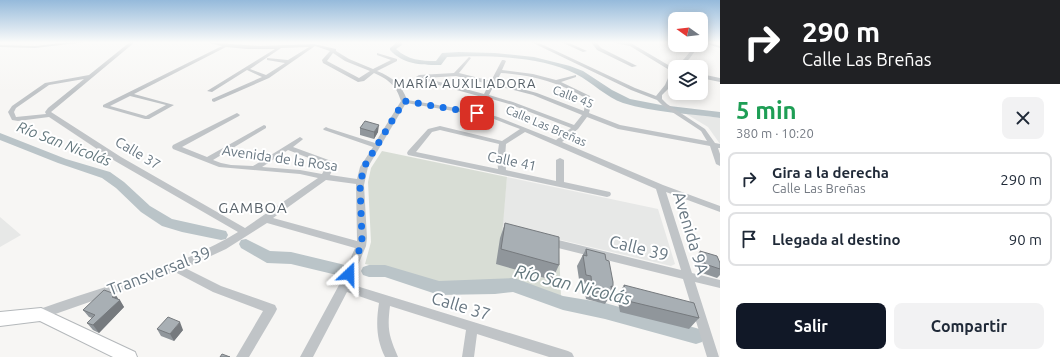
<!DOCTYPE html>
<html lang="es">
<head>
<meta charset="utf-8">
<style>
  body { margin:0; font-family:Ubuntu,sans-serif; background:#f2f2f3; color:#1f2937; height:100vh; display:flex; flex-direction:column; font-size:15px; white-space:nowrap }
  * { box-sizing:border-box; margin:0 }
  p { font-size:13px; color:#747a83 }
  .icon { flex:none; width:22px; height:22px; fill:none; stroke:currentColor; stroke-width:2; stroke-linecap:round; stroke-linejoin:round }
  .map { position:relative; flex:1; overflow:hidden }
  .details { display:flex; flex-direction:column; background:#fff; width:340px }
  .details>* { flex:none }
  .hud { background:#202124; color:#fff; overflow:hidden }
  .needle { width:26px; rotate:284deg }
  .controls { position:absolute; left:668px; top:12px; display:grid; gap:8px }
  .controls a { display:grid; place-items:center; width:40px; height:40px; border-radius:8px; background:#fff; box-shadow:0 2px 10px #0003; font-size:20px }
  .pin { position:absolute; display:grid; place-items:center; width:34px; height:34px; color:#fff; margin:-17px; border-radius:8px; box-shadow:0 2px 6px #0006 }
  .me { position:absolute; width:44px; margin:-22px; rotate:23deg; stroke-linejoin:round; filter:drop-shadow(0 0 3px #0008) }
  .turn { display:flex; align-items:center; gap:14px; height:84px; padding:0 16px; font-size:18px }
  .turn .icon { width:52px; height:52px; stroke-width:2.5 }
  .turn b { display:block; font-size:28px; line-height:34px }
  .round { display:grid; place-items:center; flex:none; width:42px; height:42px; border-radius:8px; background:#f2f2f3 }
  .overview { display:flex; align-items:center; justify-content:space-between; height:68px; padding:0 16px }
  h1 { font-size:24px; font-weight:700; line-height:30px; color:#1e9e55 }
  .primary-button { display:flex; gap:8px; margin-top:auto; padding:8px 16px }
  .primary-button a { flex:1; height:46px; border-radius:8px; background:#111827; color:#fff; font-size:16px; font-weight:700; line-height:46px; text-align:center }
  .primary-button a+a { background:#f2f2f3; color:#1f2937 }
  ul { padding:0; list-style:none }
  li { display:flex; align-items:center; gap:12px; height:54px; margin:0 8px 6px; padding:0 8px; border:2px solid #e0e1e3; border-radius:8px }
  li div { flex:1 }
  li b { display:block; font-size:15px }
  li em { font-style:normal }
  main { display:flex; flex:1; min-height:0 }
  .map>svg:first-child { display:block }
  .built { fill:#e7e8e7 }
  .green { fill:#d8ddd5 }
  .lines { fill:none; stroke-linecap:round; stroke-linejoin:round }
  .river { fill:#bac4c8; fill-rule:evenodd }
  .major-casing { stroke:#b4b8bb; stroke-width:2 }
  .minor { fill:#c0c4c7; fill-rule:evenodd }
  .major { fill:#fff; fill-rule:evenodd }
  .wall { fill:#90969b }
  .shaded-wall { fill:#767a7e }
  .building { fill:#a8afb4; stroke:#767a7e }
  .route { stroke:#1a73e8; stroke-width:7; stroke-dasharray:0 12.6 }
  .labels { text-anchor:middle; stroke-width:4; stroke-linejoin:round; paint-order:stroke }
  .far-street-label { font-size:12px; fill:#687782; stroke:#fff }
  .far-neighbourhood-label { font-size:13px; letter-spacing:1px; fill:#566068; stroke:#fff }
  .street-label { font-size:14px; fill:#687782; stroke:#fff }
  .water-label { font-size:15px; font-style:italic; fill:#64787e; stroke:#fff }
  .neighbourhood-label { font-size:15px; letter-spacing:1px; fill:#566068; stroke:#fff }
  .near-street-label { font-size:17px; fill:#687782; stroke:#fff }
  .near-water-label { font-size:18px; font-style:italic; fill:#64787e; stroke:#fff }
</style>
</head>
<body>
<main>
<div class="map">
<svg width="720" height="357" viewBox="0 0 720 357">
  <rect width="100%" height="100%" fill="#f7f6f4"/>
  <!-- built -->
  <path class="built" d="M683 112 720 118V144L708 127Z
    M507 177 658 209 675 264 671 266 502 226Z
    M0 217 21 235 0 247Z"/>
  <!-- green -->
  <path class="green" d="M382 151 507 177 502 236 559 250 561 296 506 279 476 285 441 283 399 271 365 264 371 242 368 182 371 168Z"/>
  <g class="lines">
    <!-- river -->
    <path class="river" d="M395 42H401L402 45 396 49C408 60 421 61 436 61L442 53 459 52 495 53 534 57 570 66 583 71 612 90 630 99 661 105 720 112V118C688 113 654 113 623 103 606 97 593 83 576 74 540 56 487 55 447 57L441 65H438C420 65 403 64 390 50V48L395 44Z
      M0 133 66 159 110 172 124 182 150 206 172 219 226 231 228 235 226 239 221 240 182 232 162 226 141 212 116 188 102 178 58 163 0 140Z
      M246 239 270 251 291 252 341 264 347 266 349 270 347 274 341 276 291 264 267 263 241 248 239 244 241 240Z
      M369 265H385L439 281 514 278 563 296 605 303 696 328 702 330 705 336 702 342 696 344 605 319 563 310 513 292 495 294 439 295 385 277H369L363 275 361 271 363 267Z"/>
    <defs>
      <path id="major" d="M41 308 135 352 137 357H113L40 321 0 326V312Z"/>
    </defs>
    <!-- major casing -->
    <use href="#major" class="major-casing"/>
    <!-- minor -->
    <path class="minor" d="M70 42H87L35 48 0 47V45L35 46Z
      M130 42H135L51 112 121 157 245 228 318 178 300 174 219 167 173 149 172 147 173 145 237 113 240 115 239 116 182 147 207 157 264 125 266 126V128L213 160 221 163 231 165 253 166 300 137 303 139 302 140 293 147 334 162 335 164 330 175 357 179 360 167 373 147 324 130 323 129 326 127 328 128 375 143 401 101C396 85 389 80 374 73L364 81 358 82 323 63 322 60 330 51 315 46 269 78 214 102 212 101V99L262 77 247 70 212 92 207 91 275 49H247L226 47 134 94 174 105 149 119H145L103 107V105L222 46 205 42 260 46 314 44 336 49V51L349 59 373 69 391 60 377 55V53L397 59V61L377 71C392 77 402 85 407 100L475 111 482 97 417 79 416 77 419 75 454 73 469 57 471 58 459 73 491 81 502 60H504L506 61 502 70 533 74 556 80 576 75V77L561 82 590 96 591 105 589 113 620 125 707 141 701 131 663 106 657 100 631 90 531 42H537L635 88 656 96 665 85 671 71 630 46 610 42H629L675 69 671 86 662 95V99L667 104 705 129 715 143 720 144V148H718L720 154V166L716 164 710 146 618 129 587 117 578 129 562 142 663 185 720 206V212L666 192 692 273 720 280V288L695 282 719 357H707L683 279 550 246 547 245 545 242 547 239 550 238 681 270 656 189 525 132 506 144 505 157 506 170 556 181V160L560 158 564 160V182L610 192 611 194 610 196 607 197 408 155 407 153 408 151 428 129 440 126 502 141 520 129 494 119 477 115 406 103 368 167 364 185 367 238 366 246 350 284 568 351 572 353 574 357H549L477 334 474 357H462L466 330 390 306C387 330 389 336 398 357H385C376 339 376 322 379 303L347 292 313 357H300L339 285 355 248 267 223 226 249 185 268 221 286 275 305 277 309 275 313 249 357H236L263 311 213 292 175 272 41 319 37 318 35 314 37 310C105 285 176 270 238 232L115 161 49 117 18 121 12 120 8 112 12 106 45 83 89 75ZM309 47 288 60 267 58V60L285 63 266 75 250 69 281 48ZM333 53 345 61 370 71 359 78 327 61ZM501 73C531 75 559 82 585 98L584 111 537 93 496 82ZM456 76 489 84 484 94 425 78ZM84 79 48 108 45 112 46 114 16 117 14 112 16 108 49 85ZM494 85 533 95 582 115 574 125 513 102 489 95ZM130 96 166 105 146 116 110 106ZM488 98 509 104 571 128 556 140 498 117 481 112ZM440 130 499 144 497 157 498 169 416 152 432 132ZM288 150 327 165 322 174 300 170 262 167ZM326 180 356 184 357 241 273 218Z
      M561 42H567L587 51 583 52Z
      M591 42H596L601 48 637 66 632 67 597 50Z
      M701 42H708L720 46V48Z
      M693 45H697L698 47C690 58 687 64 675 68V66L684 59 694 47Z
      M701 74 720 78V82L701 78Z"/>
    <!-- major -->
    <use href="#major" class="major"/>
  </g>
  <!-- wall -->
  <path class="wall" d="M360 128 378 132 374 139 360 135Z
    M505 223 559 265 552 280 496 264 500 238Z
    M586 249 613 287 611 289 612 293 605 304 586 299 584 287 580 286 577 266Z
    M700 251 720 263V275L717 278 699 272 694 259Z
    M624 285 699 318 689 329 620 312 617 297Z
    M115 294 124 307 99 333 93 330 87 323 92 318 89 317 83 310Z
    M157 329 183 330 174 341 161 336Z"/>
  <!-- shaded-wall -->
  <path class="shaded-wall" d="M379 125 378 132 374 139V132Z
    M115 294 119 301 120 300 124 307 99 333 93 325 112 297Z
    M180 322 183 330 174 341 170 334Z"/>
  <!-- building -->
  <path class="building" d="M365 121 379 125 374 132 360 128Z
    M505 223 559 237V265L501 249Z
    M586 249 605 254 606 260 609 261 613 282V287L611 286 612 293 592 288 591 276 586 275 583 255 587 256Z
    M700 251 717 256 720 263V269L705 264Z
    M624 285 694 303 699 318 628 301Z
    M104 290 115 294 112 297 120 300 93 325 87 323 95 315 83 310Z
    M168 317 180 322 170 334 157 329Z
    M222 354 230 357H220Z"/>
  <!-- sky -->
  <linearGradient id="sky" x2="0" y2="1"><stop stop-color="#95badb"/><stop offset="0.46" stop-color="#fbfbfa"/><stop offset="1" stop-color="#fbfbfa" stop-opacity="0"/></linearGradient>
  <rect width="720" height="92" fill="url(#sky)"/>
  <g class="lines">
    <!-- route -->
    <path class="route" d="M349 274 361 246 362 238 360 185 364 167 404 101 477 113"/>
  </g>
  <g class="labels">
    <!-- far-street labels -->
    <g class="far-street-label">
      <text transform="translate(573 97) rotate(21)" y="4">Calle 45</text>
      <text transform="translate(546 126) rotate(23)" y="4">Calle Las Breñas</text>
    </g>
    <!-- far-neighbourhood labels -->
    <g class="far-neighbourhood-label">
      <text x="465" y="88">MARÍA AUXILIADORA</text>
    </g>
    <!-- street labels -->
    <g class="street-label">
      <text transform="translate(138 153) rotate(31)" y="5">Calle 37</text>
      <text transform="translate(280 158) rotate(8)" y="5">Avenida de la Rosa</text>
      <text transform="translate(512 161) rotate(12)" y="5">Calle 41</text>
    </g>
    <!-- water labels -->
    <g class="water-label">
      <text transform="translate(64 144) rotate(21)" y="5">Río San Nicolás</text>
    </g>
    <!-- neighbourhood labels -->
    <g class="neighbourhood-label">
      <text x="253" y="213">GAMBOA</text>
    </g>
    <!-- near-street labels -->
    <g class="near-street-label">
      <text transform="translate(691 233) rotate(73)" y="6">Avenida 9A</text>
      <text transform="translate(639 248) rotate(14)" y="6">Calle 39</text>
      <text transform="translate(159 271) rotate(-21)" y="6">Transversal 39</text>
      <text transform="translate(461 306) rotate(17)" y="6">Calle 37</text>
    </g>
    <!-- near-water labels -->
    <g class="near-water-label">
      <text transform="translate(573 285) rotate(14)" y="6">Río San Nicolás</text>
    </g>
  </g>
</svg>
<div class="controls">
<a><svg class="needle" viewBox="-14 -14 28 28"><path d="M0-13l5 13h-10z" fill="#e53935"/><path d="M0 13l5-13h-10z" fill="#747a83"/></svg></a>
<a><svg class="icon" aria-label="layers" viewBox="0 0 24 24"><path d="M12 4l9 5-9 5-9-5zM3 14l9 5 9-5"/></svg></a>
</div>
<div class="pin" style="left:477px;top:113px;background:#d93025"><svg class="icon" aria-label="arrive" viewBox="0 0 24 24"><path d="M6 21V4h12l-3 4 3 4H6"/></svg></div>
<svg class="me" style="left:349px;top:274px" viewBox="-20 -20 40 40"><path d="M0-17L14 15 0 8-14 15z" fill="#1a73e8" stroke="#fff" stroke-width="4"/></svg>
</div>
<section class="details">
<div class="hud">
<div class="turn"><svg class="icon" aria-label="right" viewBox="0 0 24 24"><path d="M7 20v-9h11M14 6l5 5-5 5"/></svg><div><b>290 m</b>Calle Las Breñas</div></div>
</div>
<div class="overview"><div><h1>5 min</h1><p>380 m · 10:20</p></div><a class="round"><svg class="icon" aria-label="close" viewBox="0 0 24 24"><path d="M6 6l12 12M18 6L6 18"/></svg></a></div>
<ul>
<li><svg class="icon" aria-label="right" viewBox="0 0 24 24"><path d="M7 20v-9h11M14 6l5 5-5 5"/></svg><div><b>Gira a la derecha</b><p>Calle Las Breñas</p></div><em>290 m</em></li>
<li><svg class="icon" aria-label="arrive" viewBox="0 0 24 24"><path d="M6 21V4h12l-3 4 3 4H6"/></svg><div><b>Llegada al destino</b></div><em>90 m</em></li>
</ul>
<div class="primary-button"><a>Salir</a><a>Compartir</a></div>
</section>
</main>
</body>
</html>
